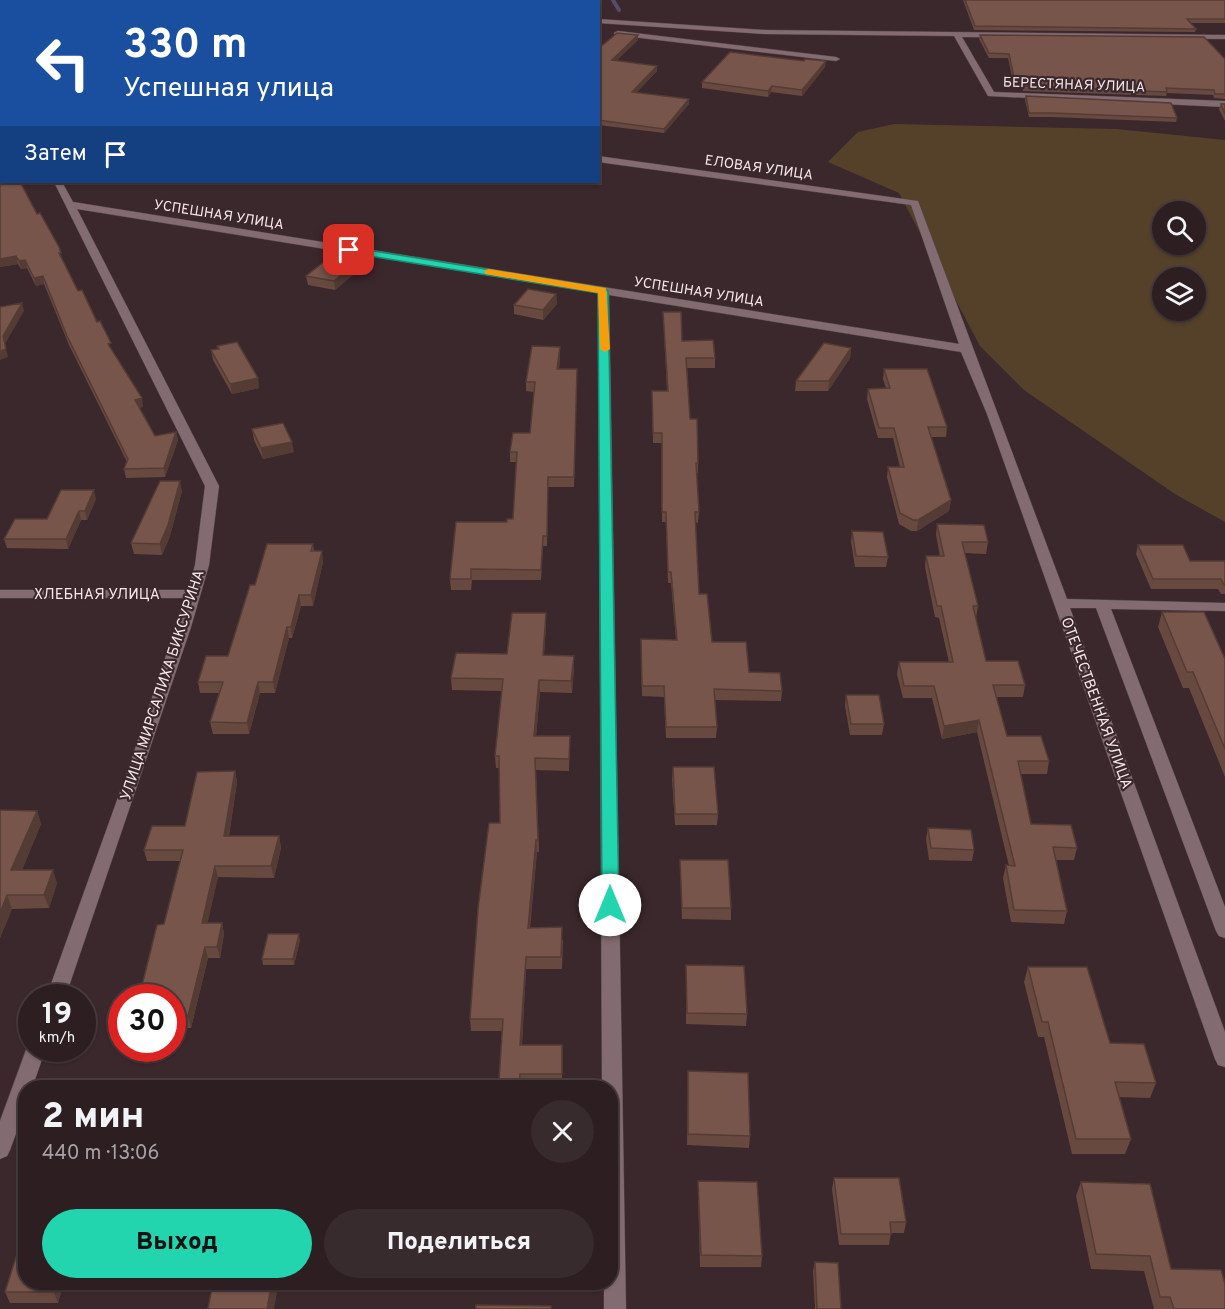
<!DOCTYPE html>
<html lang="ru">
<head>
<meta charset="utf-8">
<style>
  body { margin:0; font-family:Overpass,sans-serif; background:#382b2e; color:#f1f3f6; height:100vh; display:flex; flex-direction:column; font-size:22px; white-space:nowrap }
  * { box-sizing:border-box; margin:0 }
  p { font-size:20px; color:#a6a2a5 }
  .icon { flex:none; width:33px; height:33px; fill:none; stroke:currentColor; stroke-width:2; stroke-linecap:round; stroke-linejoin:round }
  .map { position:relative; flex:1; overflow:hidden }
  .sheet { position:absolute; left:18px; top:1080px; width:600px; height:210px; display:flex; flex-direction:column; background:#2c1e21; border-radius:24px; box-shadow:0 2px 4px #0004,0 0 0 2px #483c3f }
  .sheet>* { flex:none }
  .top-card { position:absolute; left:0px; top:0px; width:600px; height:183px; box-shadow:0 2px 4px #0004,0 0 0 2px #483c3f; background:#1a4fa0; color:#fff; overflow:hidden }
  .buttons { position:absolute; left:1152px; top:201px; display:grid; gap:12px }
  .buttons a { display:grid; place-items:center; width:54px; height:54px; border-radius:50%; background:#2c1e21; box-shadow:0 2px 4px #0004,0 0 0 2px #483c3f; font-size:30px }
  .speed { position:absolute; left:18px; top:984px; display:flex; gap:12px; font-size:30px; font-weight:700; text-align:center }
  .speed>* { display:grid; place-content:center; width:78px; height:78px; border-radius:50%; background:#2c1e21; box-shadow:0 2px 4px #0004,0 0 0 2px #483c3f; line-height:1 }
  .speed small { font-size:15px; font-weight:400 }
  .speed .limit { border:9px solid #d22; background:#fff; color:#111 }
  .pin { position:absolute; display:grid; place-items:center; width:51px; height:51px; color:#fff; margin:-26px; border-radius:12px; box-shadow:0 3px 9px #0006 }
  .me { position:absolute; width:66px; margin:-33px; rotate:0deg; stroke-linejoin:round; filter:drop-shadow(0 0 4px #0008) }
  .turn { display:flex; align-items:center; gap:21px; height:126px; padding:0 24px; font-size:27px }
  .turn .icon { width:78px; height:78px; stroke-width:2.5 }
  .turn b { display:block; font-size:42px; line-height:51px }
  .then { display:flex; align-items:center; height:57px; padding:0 24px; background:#0003; gap:12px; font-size:22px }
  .round { display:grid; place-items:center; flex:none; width:63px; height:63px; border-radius:32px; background:#382b2e }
  .headline { display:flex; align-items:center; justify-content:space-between; height:102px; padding:0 24px }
  h1 { font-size:36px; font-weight:800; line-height:45px }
  .primary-button { display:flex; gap:12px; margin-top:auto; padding:12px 24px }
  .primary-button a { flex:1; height:69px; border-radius:36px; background:#22d5af; color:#111; font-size:24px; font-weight:800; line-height:69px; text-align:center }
  .primary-button a+a { background:#382b2e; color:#f1f3f6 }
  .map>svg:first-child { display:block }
  .green { fill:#55412a; fill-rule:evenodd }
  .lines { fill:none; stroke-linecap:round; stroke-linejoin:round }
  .stream { stroke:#534d6b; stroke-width:4 }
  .minor-casing { stroke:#544448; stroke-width:1 }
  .minor { fill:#836c71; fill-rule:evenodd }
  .wall { fill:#674940 }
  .shaded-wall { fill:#543c34 }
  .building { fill:#78554b; stroke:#543c34; stroke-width:1.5 }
  .route { fill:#22d5af; stroke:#168a72; stroke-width:1.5 }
  .slow { fill:#f59e0b }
  .labels { text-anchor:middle; stroke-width:4.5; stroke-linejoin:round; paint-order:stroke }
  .far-street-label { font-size:14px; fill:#f5e7ea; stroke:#3b282c }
  .street-label { font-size:15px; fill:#f5e7ea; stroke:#3b282c }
</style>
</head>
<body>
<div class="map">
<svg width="1225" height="1309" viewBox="0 0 1225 1309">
  <rect width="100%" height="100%" fill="#3b282c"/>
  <!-- green -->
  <path class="green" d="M894 124 1116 129 1225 140V522L1175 494 1024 390 980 346 899 193 828 162 858 132ZM1162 212H1196V244H1162ZM1162 278H1196V310H1162Z"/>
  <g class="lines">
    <!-- stream -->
    <path class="stream" d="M613 0 619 10"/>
    <defs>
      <path id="minor" d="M598 19 765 30 1225 35V39L962 37 994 92 1225 101V107L988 96 954 36 765 34 598 23Z
        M618 31 836 57 840 59 836 61 615 35 614 33Z
        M0 75 2 76V83H0Z
        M598 156 918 201 1067 599 1225 603V611L1111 609 1225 907V938L1219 936 1216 931 1096 608H1070L1225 1032V1067L1218 1065 1215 1059 987 414 961 352 609 295 626 1309H604V1282H610V1088H602L598 293 77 209 219 486 209 565 191 627 65 998H46L130 764 185 598H0V590H188L195 565 205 486 54 182H62L73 202 959 344 911 205 598 162Z
        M29 1042H32V1048H46L32 1088H26V1106L10 1150 7 1156 0 1159V1121Z"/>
    </defs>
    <!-- minor casing -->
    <use href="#minor" class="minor-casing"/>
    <!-- minor -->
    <use href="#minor" class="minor"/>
  </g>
  <!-- wall -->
  <path class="wall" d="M963 0H1225V23H1190L1196 29 1195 32 974 30Z
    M980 35 1225 59V99L1214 98 1213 95 1167 93 1166 96 1023 91V87L1014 86 1008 58H989L979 39Z
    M638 40 616 61 657 71 636 93 689 99V104L664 133 598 125V49Z
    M825 67 802 96 771 92 768 97 702 88V82Z
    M1026 96 1177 118 1176 122 1052 117H1029L1025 100Z
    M1221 104H1225V121L1219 109Z
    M0 119 2 182H25L21 183 78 291 97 322 143 407 139 408 155 436 176 432 178 440 165 477 126 478 124 469 127 462 69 345 44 284 36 286 27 268 21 269 18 264 0 267Z
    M331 182H351L348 184Z
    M543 182H574L571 185Z
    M354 274 335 290 308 285 306 276Z
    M556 294 557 304 543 320 514 314V305Z
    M663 312 682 341 715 358V368H687L690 419 698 463V473H696L699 512 698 523 695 522 699 594 712 642 749 672 782 691 781 701 715 700 717 727 716 738H666L664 697 642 696 641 650 676 640 671 583H668L666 522H662V443H653L652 401 667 391Z
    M217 346 259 388 232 394 213 360 211 350 218 349Z
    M560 347V356L559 369H577L574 487H548L547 546H543L541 580H472L471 590H451L450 579 507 522 513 519 516 462H510V452L530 433 534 392 526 391V382Z
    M851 348 850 358 828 391H795L796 381Z
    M884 369 947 427 946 437H931L951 500 949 511 917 531H911L899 524 887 477 888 467H900L893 438H878L867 399 868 389 886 388 883 379Z
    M252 429 294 452 263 459 254 440Z
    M182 491 170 536 162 555 134 554 131 543Z
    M96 499 87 520H81L68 549 7 548 4 539 47 519Z
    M937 524 988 542 986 554 965 553 978 606 976 618 986 661 1025 685 1023 697H996L1007 736 1049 761 1047 774H1020L1031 824 1077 848 1074 860H1056L1067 911 1064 924 1011 922 1003 878 1006 865 1009 866 977 732 942 739 932 698H903L897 674 899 662H949L939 618 935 617 925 567 926 556H940L936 535Z
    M852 531 888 557 886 567H855L851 542Z
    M313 544 314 551 323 562 313 606H301L292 638H289L275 693H260L249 734H213L210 722 219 693H200L198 682 228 656 255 585Z
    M1138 545 1190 561H1225V594H1221L1218 589H1151L1136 554Z
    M1162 612 1225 659V777L1189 688H1183L1158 627Z
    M546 613V625L544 655 574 668 572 693 540 692 536 736H570L569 771 536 770 539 852H537L530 928 563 940 562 969H526L522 1045H562V1086L471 1088 499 1081 502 1031H471L470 1019 500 823 499 768H496L495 756 502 691 452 690 451 678 507 654Z
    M846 695 884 724 882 735H850L845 706Z
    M673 767 718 814 717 825H675L672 779Z
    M235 771 237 782 229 836H279L281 848 274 878 218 877 207 923H222L224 934 220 958H208L191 1028H172V998L164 924 180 861H147L144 850 185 826Z
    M0 810 37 811 41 824 22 870 57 883 49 908 12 909 0 938Z
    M928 828 974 850 972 861 929 860 926 839Z
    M680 860 731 908V920L682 919Z
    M300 940 294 965H263L262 959Z
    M686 965 747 1014 746 1026 686 1024Z
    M1028 967 1110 1043 1156 1083 1150 1098 1119 1097 1131 1139 1125 1154H1072L1044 1037H1038L1024 982Z
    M688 1071 750 1136 749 1148 687 1145Z
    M834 1178 906 1222 904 1233H891L889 1245H839L832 1189Z
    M698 1181 762 1256 761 1267H700L698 1192Z
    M1081 1182 1171 1269 1225 1309H1154L1144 1271 1091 1269 1076 1196Z
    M815 1262 841 1309H815L813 1271Z
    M64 1282 58 1303H10L5 1292Z"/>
  <!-- shaded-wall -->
  <path class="shaded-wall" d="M638 35V40L612 65V60Z
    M826 61 825 67 802 96V90Z
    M657 66V71L632 97V92Z
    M772 86 771 92 768 97V91Z
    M689 99V104L664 133V129Z
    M16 256 18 264 0 267V259Z
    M25 260 27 268 21 269 19 261Z
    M353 265 354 274 335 290 334 281Z
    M43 276 44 284 36 286 34 278Z
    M556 294 557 304 543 320V310Z
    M22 303 24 311 5 344 3 336Z
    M560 347V356L558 379 557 369Z
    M851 348 850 358 828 391 829 381Z
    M6 349 8 357 0 360V351Z
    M258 378 259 388 232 394 230 384Z
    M142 398 143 407 137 408 135 400Z
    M176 432 178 440 165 477 164 468Z
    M292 442 294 452 263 459 261 448Z
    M180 481 182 491 170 536 162 555 160 544Z
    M94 490 96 499 87 520 85 511Z
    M951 500 949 511 917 531 918 520Z
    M79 511 81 520 68 549 66 539Z
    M543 536V546L541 580V570Z
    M322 551 323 562 313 606 311 595Z
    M299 595 301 606 292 638 291 627Z
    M546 613V625L543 667V655Z
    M287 627 289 638 275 693 273 682Z
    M574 656V668L572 693 571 681Z
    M539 680 540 692 535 748 534 736Z
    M258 682 260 693 249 734 247 723Z
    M979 720 977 732 942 739 944 726Z
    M235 771 237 782 227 847 224 836Z
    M37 811 41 824 16 884 11 870Z
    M279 836 281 848 274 878 271 866Z
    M536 840 537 852 528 940V928Z
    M215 866 218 877 205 935 202 923Z
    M53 870 57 883 49 908 44 895Z
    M7 895 12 909 0 938V913Z
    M222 923 224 934 220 958 217 947Z
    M299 934 300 940 294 965 293 959Z
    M205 947 208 958 191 1028 188 1016Z
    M526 957V969L521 1058 520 1045Z
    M57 1282H64L58 1303 54 1292Z
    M272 1282H277L278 1287 274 1309H267Z"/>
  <!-- building -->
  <path class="building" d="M0 0H541L540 2H2V43H0Z
    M965 0H1225V19H1187L1196 29 975 26Z
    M617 33 638 35 612 60 657 66 632 92 689 99 664 129 598 120V49Z
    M980 35 1204 37 1225 59V94H1215L1214 90 1166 88 1167 92 1024 86 1023 82H1015L1009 54 989 53Z
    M730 52 804 61 805 59 826 61 802 90 772 86 768 91 702 82Z
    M1026 96 1171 103 1177 118 1053 113H1029Z
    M1221 104H1225V114Z
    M0 119H2V182H20L37 214 40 213 59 247 61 253H59L78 291 82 290 97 322 100 321 111 343 108 344 142 398 135 400 155 436 176 432 164 468 124 469 128 459 67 336 43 276 34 278 25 260 19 261 16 256 0 259Z
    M326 260 353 265 334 281 306 276Z
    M528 289 556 294 543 310 514 305Z
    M22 303 3 336 6 349 0 351V307Z
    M663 312H681L682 341 713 340 715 358H686L690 419H697L698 463H696L699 512H695L699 594H707L712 642H746L749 672 780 673 782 691 714 689 717 727H666L664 686H642L641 639 677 640 671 572H668L666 512H662V433H653L652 391H668Z
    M237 342 258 378 230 384 211 350 219 349 217 346Z
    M824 343 851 348 829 381H796Z
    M532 346 560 347 557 369H577L574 477H548L547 536H543L541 570 471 569V579H450L456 522H507V519H513L517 452H510L513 433H530L535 382H526Z
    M884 369H927L947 427H928L951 500 918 520H913L900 513 888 467H904L894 428H879L868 389 890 388Z
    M283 423 292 442 261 448 252 429Z
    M160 481H180L168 525 160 544 131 543Z
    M61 490H94L85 511H79L66 539H4L15 519H47Z
    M937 524 984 525 988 542H962L978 606H973L986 661H1018L1025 685H993L1007 736H1041L1049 761H1018L1031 824 1071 825 1077 848 1053 847 1067 911 1014 910 1006 865 1015 866 979 720 944 726 934 686H904L899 662H953L941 606H937L926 556H944Z
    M852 531 883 532 888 557 856 556Z
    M267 544H313L311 551H322L311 595H299L291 627H287L273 682H258L247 723 210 722 223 682H198L206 656H228L250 585H255Z
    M1138 545H1183L1190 561H1225V585H1224L1221 579H1153Z
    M1162 612H1204L1225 659V749L1193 672H1187Z
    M512 613H546L543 655 574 656 571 681 539 680 534 736H570L569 759 535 758 538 840H536L528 928 562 927 561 957H526L520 1045H562V1074H520L519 1088H471L472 1081H499L503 1019H470L478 909 489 823H500L499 756H495L503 679 451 678 456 653 507 654Z
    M846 695H879L884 724H851Z
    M673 767H714L718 814H675Z
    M235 771 224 836H279L271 866H215L202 923H222L217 947H205L188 1016 172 1017V998H139L157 925 164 924 183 850H144L152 826H185L197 772Z
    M0 810 37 811 11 870H53L44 895H7L0 913Z
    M928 828 971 830 974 850 931 848Z
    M680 860H728L731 908H682Z
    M268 934H299L293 959H262Z
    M686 965 744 966 747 1014 687 1013Z
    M1028 967H1087L1110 1043 1144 1044 1156 1083 1115 1082 1131 1139H1076L1048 1022H1042Z
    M688 1071 748 1073 750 1136 688 1134Z
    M108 1079 186 1081 184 1088H105Z
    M834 1178H899L906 1222H890L891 1234H841Z
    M698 1181 757 1182 762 1256 701 1255Z
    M1081 1182 1150 1184 1171 1269 1221 1270 1225 1284V1309H1174L1170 1297H1160L1150 1256 1096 1254Z
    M17 1254H26V1282H57L54 1292H5Z
    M815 1262 838 1263 841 1309H817Z
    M213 1282H272L267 1309H208Z
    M476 1305 551 1306V1309H476Z"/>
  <!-- route -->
  <path class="route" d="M349 247 603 288 608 291 619 905 616 909H605L602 905 598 293 345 252 344 250Z"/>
  <!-- slow -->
  <path class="slow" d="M489 269 606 288 610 349 605 352 600 349 598 293 485 274V270Z"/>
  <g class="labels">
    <!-- far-street labels -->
    <g class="far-street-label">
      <text transform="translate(1074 84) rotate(2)" y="5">БЕРЕСТЯНАЯ УЛИЦА</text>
      <text transform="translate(759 167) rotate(8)" y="5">ЕЛОВАЯ УЛИЦА</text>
      <text transform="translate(219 214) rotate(9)" y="5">УСПЕШНАЯ УЛИЦА</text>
      <text transform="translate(699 291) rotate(9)" y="5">УСПЕШНАЯ УЛИЦА</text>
    </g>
    <!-- street labels -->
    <g class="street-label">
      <text x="97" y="599">ХЛЕБНАЯ УЛИЦА</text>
      <text transform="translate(162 685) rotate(-72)" y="5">УЛИЦА МИРСАЛИХА БИКСУРИНА</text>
      <text transform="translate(1097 703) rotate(70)" y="5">ОТЕЧЕСТВЕННАЯ УЛИЦА</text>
    </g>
  </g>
</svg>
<div class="buttons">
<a><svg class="icon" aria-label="search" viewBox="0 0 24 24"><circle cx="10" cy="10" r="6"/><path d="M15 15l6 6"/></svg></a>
<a><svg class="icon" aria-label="layers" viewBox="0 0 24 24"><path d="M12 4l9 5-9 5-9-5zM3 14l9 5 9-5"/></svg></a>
</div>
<div class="speed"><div>19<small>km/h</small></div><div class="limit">30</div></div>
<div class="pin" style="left:349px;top:250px;background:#d93025"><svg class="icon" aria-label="arrive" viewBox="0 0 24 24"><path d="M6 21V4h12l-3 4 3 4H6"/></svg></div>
<svg class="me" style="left:610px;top:905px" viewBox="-20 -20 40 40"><circle r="19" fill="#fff"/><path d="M0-13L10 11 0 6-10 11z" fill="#22d5af"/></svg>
<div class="top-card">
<div class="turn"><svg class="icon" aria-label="left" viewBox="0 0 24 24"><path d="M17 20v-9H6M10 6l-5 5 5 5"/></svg><div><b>330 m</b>Успешная улица</div></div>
<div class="then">Затем<svg class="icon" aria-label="arrive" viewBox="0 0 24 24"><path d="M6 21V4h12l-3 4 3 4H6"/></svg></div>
</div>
<section class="sheet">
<div class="headline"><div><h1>2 мин</h1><p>440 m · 13:06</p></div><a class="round"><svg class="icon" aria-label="close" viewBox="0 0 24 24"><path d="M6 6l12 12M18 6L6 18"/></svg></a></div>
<div class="primary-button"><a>Выход</a><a>Поделиться</a></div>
</section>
</div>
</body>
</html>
